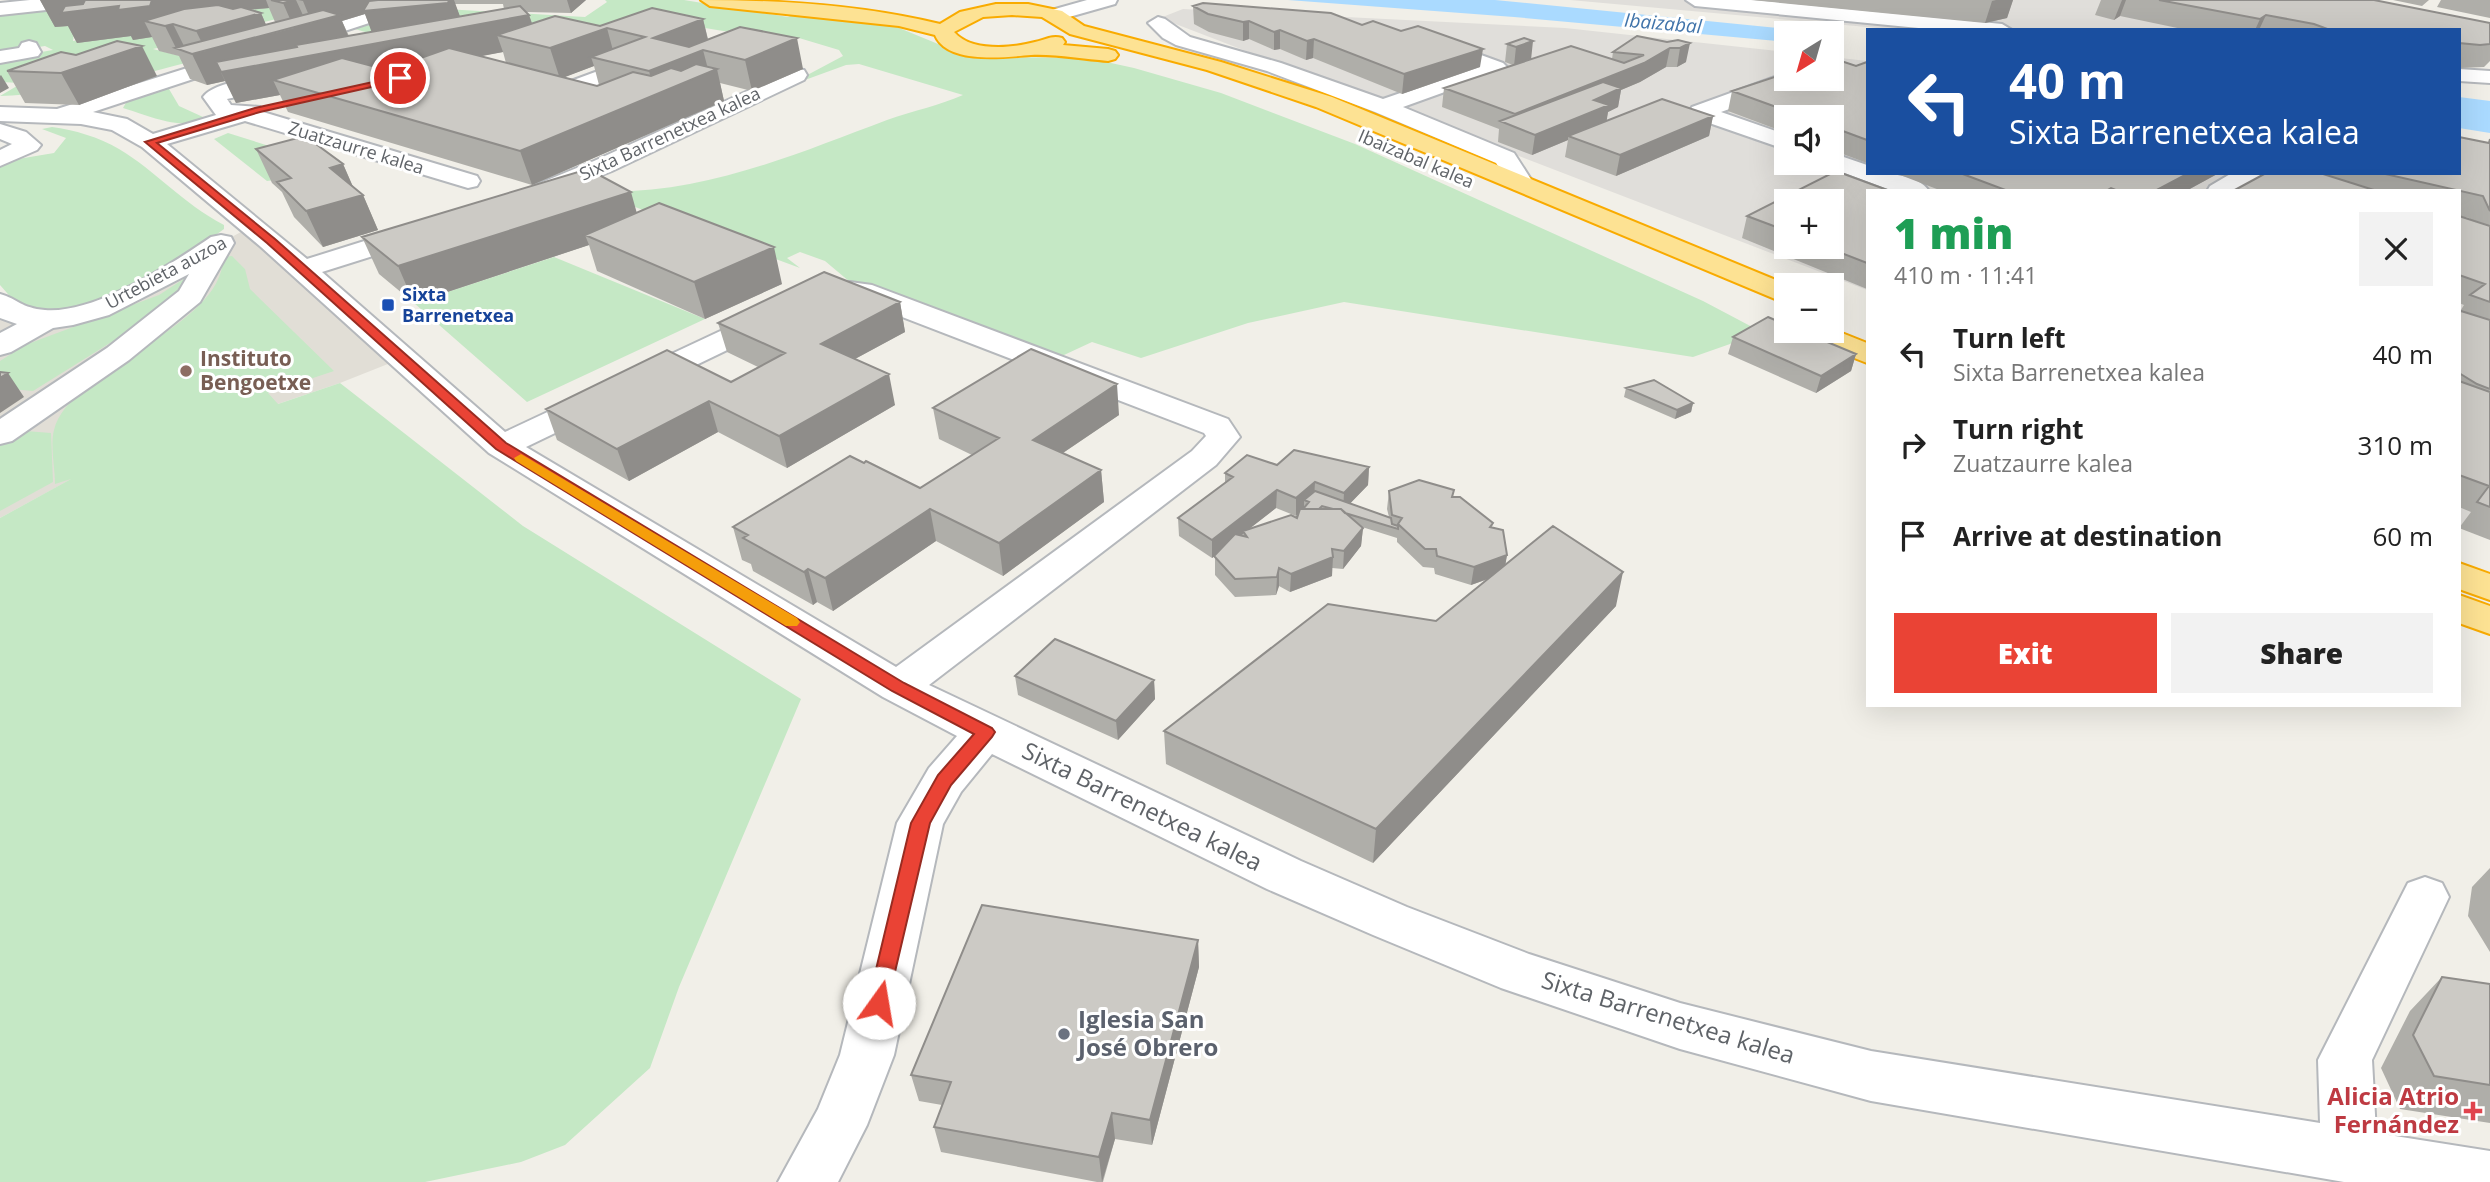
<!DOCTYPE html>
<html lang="en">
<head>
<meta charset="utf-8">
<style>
  body { margin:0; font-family:"Open Sans",sans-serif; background:#f2f2f2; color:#222; height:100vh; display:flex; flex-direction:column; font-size:26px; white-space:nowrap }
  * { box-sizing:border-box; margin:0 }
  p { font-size:23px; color:#767676 }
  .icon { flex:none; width:38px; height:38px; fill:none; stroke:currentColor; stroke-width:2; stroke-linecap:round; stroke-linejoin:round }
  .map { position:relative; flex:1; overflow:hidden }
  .panel { position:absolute; left:1866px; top:189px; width:595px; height:518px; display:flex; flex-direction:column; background:#fff; border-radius:0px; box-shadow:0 7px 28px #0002 }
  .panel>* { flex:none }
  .guide { position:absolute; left:1866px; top:28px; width:595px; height:147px; border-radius:0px; box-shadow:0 7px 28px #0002; background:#1a4fa0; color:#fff; overflow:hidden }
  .needle { width:46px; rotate:217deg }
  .controls { position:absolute; left:1774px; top:21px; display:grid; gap:14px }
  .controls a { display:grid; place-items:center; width:70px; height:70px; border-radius:0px; background:#fff; box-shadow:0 7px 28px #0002; font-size:35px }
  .pin { position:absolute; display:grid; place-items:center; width:60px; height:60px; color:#fff; margin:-30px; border:4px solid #fff; border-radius:50%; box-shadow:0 2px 7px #0007 }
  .me { position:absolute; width:77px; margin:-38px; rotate:13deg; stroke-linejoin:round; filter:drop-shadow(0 0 5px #0008) }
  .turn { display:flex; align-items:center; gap:24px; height:147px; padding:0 28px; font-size:32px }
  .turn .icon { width:91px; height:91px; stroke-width:2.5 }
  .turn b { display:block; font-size:49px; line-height:60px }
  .round { display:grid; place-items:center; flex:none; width:74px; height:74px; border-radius:0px; background:#f2f2f2 }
  .head { display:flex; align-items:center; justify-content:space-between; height:119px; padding:0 28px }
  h1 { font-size:42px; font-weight:800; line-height:52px; color:#1e9e55 }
  .cta { display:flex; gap:14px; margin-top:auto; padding:14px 28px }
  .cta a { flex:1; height:80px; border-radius:0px; background:#ea4335; color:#fff; font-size:28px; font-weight:800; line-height:80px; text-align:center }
  .cta a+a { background:#f2f2f2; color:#222 }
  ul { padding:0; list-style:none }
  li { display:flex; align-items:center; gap:21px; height:91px; padding:0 28px }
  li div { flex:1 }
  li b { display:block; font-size:26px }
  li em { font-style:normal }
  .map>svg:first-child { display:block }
  .industrial { fill:#e0deda; fill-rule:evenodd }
  .education { fill:#e1ded6 }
  .green { fill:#c5e8c5 }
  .water { fill:#aadaff }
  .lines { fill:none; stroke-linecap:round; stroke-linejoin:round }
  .minor-casing { stroke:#b5b8bc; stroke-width:4 }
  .highway-casing { stroke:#f9ab00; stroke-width:4 }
  .minor { fill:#fff; fill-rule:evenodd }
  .highway { fill:#fde293; fill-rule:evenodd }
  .wall { fill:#afaea9; fill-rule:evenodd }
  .shaded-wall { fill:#8f8d8a; fill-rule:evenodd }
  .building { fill:#cccac5; stroke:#8f8d8a; stroke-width:2 }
  .route { fill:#ea4335; stroke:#982c22; stroke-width:2 }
  .slow { fill:#f59e0b }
  .transit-dot { fill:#1a4fb4; stroke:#fff; stroke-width:2.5 }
  .education-dot { fill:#8d6e63; stroke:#fff; stroke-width:2.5 }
  .worship-dot { fill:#6b7280; stroke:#fff; stroke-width:2.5 }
  .health-dot { fill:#e0444e; stroke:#fff; stroke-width:2.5 }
  .labels { text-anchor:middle; stroke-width:6; stroke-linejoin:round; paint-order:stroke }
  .far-street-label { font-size:18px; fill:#5f6368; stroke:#fff }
  .far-transit-label { font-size:18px; font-weight:bold; fill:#164399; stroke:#fff; text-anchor:start }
  .far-water-label { font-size:19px; font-style:italic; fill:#4174aa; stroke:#fff }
  .education-label { font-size:21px; font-weight:bold; fill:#785e54; stroke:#fff; text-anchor:start }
  .near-street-label { font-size:24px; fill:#5f6368; stroke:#fff }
  .near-worship-label { font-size:24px; font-weight:bold; fill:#5b616d; stroke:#fff; text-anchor:start }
  .near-health-label { font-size:24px; font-weight:bold; fill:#be3a42; stroke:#fff; text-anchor:end }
</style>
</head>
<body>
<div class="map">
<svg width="2490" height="1182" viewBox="0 0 2490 1182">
  <rect width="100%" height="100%" fill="#f1efe8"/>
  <!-- industrial -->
  <path class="industrial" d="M1570 0H2298L2451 30H1900Z
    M1183 9 1565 28 1787 52V79H1832V57L1867 61V173H2459L2490 161V538L2459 526V191H1867V290L1160 18ZM1787 117H1832V163H1787ZM1787 201H1832V247H1787Z"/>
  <!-- education -->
  <path class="education" d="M252 226 403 358 340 383 97 465 0 518V315L101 308Z"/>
  <!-- green -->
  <path class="green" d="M354 0 153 49 196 60C135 77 64 94 0 96L22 83 0 82V59L53 50 45 46 0 53V15L54 9 93 23 74 33 73 41 208 23 253 9Z
    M605 0H684L788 17 794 14 887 23 960 53 993 57 1088 58 1134 68 1221 93 1355 144 1703 301 1756 329 1730 344 1693 357 1344 302 1248 323 1141 358 1092 342 1064 355 1045 354 850 282 825 261 800 252 787 258 800 268 592 191C697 197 791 156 887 120 912 111 941 105 963 95L859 64 846 65 783 88 843 56 839 50 799 38H766L699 27 372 34 355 29 427 8 585 17 607 2Z
    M160 88 169 89 179 106 203 117C184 133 145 114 123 108L128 99Z
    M52 127C74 130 99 137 119 149 156 171 182 203 224 225V229L158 277 92 308 39 312 21 309 0 285V162L54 153 66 138 42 129Z
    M228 133 329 165 299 177 267 181 214 139Z
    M232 256 245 269 250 289 334 371 268 393 278 404 340 383 523 526 801 699 679 987 650 1068 565 1145 521 1162 425 1182H0V518L71 479 55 484C55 468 50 445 54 430 70 367 224 328 223 257Z
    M554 257 705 319 527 402 414 303Z
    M196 271 189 286 126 333 33 391 0 388V361L25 345 159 295Z
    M0 429 51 433 53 482 0 511Z"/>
  <!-- water -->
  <path class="water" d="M1288 0H1495L1829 33H1787V42L1514 17Z
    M2459 97 2490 101V133L2459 128Z"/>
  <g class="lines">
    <defs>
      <path id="minor" d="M30 0H92L83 6 0 15V3Z
        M401 0H429L427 4 302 45H288L285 41 288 37Z
        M1087 0H1117L1115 4 1055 21 1045 15 1048 11Z
        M1686 0H1754L2002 24 2012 30H1939L1695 6Z
        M1158 17 1165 19 1190 37 1281 63 1383 99 1476 67 1456 59 1453 55 1456 51H1470L1503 63 1507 67 1503 71 1403 107 1514 153 1534 184 1531 189 1522 191 1513 189 1496 163 1375 112 1267 71 1176 45 1163 38 1148 23Z
        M29 41 36 43 41 52 38 56 0 63V51L19 48 22 43Z
        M238 52 245 54 248 58 245 62 93 112 127 119 153 134 216 115 203 97C214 81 263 77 282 74L290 75 293 80 290 85 227 99 231 105 260 107 263 112 477 176 480 181 477 186 468 188 245 121 167 144 307 259 409 227 418 225 427 227 431 233 427 239 322 272 505 432 761 312 771 309 781 312 786 318 781 324 526 447 896 667 1192 451 1206 436 1204 433 858 300 840 297 836 291 840 285 850 282 872 285 1228 419 1240 437 1216 465 929 685 1301 861 1407 907 1529 954 1680 1003 1871 1051 2320 1123 2318 1060 2408 883 2425 877 2442 883 2449 897 2372 1060 2376 1133 2490 1151V1182H2344L1871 1101 1680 1049 1501 988 1373 935 1267 889 992 754 961 792 943 824 894 1055 867 1125 838 1182H778L818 1109 840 1055 897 823 929 768 957 736 883 697 489 453 261 247 142 147 112 130 81 124 0 121V107L57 109Z
        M617 64 624 66 628 70 624 74C596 86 561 107 529 100L526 95 529 90 552 88Z
        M796 69 804 70 807 75 804 80 612 171 544 198 535 195 531 190 535 185 594 161Z
        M2459 69 2490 71V83L2459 81Z
        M1783 74H1787V79H1802L1799 84 1721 112 1787 135V150L1692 117 1689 112 1692 107Z
        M0 124 26 132 41 145 37 150 0 166V150L12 144 0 139Z
        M1832 153 1867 165V173C1886 173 1918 174 1929 191H1893L1823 165 1822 163H1832Z
        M2232 173H2263C2250 192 2227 191 2207 191L2210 186Z
        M221 235 231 237 234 243 200 302 129 360 12 441 0 444V419L107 348 179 291 189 274 109 315 73 325 53 328 11 352 0 355V333L17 324 0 318V294C18 299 21 308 45 310 95 314 170 265 211 237Z"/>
      <path id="highway" d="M701 0C781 0 862 5 940 24L960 12 996 4H1028L1062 11 1084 26 1221 62 1332 97 1788 285 1787 304 1316 107 1207 70 1070 34 1042 17 1012 15 983 17 954 32C971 52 1012 48 1035 42 1045 40 1052 35 1062 38L1065 42 1063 45 1108 49 1115 51 1118 55 1115 59 1108 61C1083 59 1056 54 1031 55 1006 57 947 65 935 35L899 26 710 6Z
        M1832 329 1867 343V363L1801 337 1797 331Z
        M2459 563 2490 574V600L2459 589Z
        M2459 595 2490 606V634L2459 623Z"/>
    </defs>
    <!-- minor casing -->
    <use href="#minor" class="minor-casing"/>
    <!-- highway casing -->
    <use href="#highway" class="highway-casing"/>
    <!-- minor -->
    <use href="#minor" class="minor"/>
    <!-- highway -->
    <use href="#highway" class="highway"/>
  </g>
  <!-- wall -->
  <path class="wall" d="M40 0H586L571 13 526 12 529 15 532 23 600 26 703 19 708 39 803 69 752 91 720 83 724 101 532 185 288 112 280 95 236 103 225 81 207 85 190 79 179 56 159 51 152 37 133 40 131 36 77 43 68 26 55 27ZM455 4H503L504 9 460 17ZM269 8 275 22 266 25 261 13 249 10ZM365 14 372 32 349 36 342 21ZM503 52 506 63 480 56ZM594 66 599 85 597 86 564 77Z
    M1751 0H2013L2007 18 1985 23Z
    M2101 0H2374L2490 23V61L2484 67 2459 68V30H2187L2120 16 2114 20 2095 15Z
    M2393 0H2429L2422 6Z
    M2441 0H2490V18L2437 7Z
    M1193 6 1480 67 1402 94 1313 58 1306 60 1280 49 1274 50 1249 39 1243 41 1209 32 1194 24Z
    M1524 38 1531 60 1612 59 1613 52 1678 40 1686 62 1677 67H1666L1640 82 1621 90 1618 107 1608 112 1606 121 1713 116 1709 136 1616 176 1565 157 1568 140 1532 155 1498 142 1499 129 1442 107 1444 88 1513 65 1505 62 1507 44Z
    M1867 62V163L1832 150V117H1787V133L1728 111 1732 91 1856 66Z
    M7 71 157 76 79 105 25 103Z
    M2490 139V540L2459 528 2471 512 2459 507V313L2464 305 2459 303V216L2470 219 2469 218 2459 216V191H2233L2266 173H2459L2488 143Z
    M256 149 343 164 353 187 363 195 378 230 323 247 294 217 282 192 272 183Z
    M1836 171 1890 191H1867V289L1742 238 1747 216ZM1787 201H1832V247H1787Z
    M1895 173H2219L2186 191H1942Z
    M637 212 782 284 705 319 597 271 589 245 414 303 379 274 362 237Z
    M900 302 905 332 855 359 895 405 787 468 718 432 629 481 557 440 546 409 731 382 758 367 727 352 718 323Z
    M1733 337 1856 354 1851 371 1816 393 1728 354Z
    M1626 388 1693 403 1691 412 1675 419 1624 397Z
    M933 408 1119 415 1063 453 1101 470 1104 502 1003 576 936 541 833 611 817 602 813 605 753 571 751 564 742 560 733 527 920 488 972 455 939 439Z
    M1277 465 1369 467 1368 485 1350 503 1389 517 1387 509 1389 491 1453 497 1493 523 1492 528 1507 555 1505 565 1616 606 1373 863 1166 764 1164 731 1436 621 1488 579 1471 585 1435 574 1434 568 1423 567 1397 542V538L1362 527 1363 528 1361 546 1343 569 1332 568V576L1290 592 1279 586 1276 595 1235 597 1215 575V556L1212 558 1179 536 1178 518 1225 483V473ZM1276 508 1296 516 1299 513 1297 518 1248 529Z
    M1015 676 1154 680 1155 699 1118 740 1018 695Z
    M2490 868V952L2468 916 2472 887Z
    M1198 940 1199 967 1152 1145 1115 1139 1103 1182H1097L941 1152 934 1127 942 1105 919 1101 911 1075Z
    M2442 977 2490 984V1123L2400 1109 2381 1068 2410 1011Z"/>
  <!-- shaded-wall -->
  <path class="shaded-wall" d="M40 0H266L269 8 243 10 261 13 270 34 294 28 283 3 296 0 307 24 312 23 303 1 298 0H454L462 22 529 15 539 45 497 35 503 52 306 90 273 80 280 95 236 103 216 62 225 81 207 85 192 54 206 51 196 31 173 24 187 52 176 48 165 26 144 21 152 37 133 40 131 36 77 43 68 26 55 27ZM365 14 375 41 352 45 342 21Z
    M567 0H586L571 13Z
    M1996 0H2013L2007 18 1985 23 1992 1Z
    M2122 0H2126L2120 16 2114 20Z
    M2266 15 2259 30H2255L2260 19Z
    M703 19 710 49 703 50 709 73 717 69 724 101 532 185 520 151 655 95 649 71 653 38Z
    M1249 21V39L1243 41V22Z
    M607 28 615 58 591 57 594 66 560 79 550 48Z
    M1280 30V49L1274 50V32Z
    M797 38 803 69 752 91 745 60Z
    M1314 39 1313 58 1306 60 1307 41Z
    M1533 41 1531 60 1514 66 1516 47Z
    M1690 43 1686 62 1677 67 1680 48Z
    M142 46 157 76 79 105 61 73Z
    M1670 48 1666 67 1640 82 1621 90 1618 107 1608 112 1606 125 1568 136V140L1532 155 1535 135 1514 126 1515 114Z
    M1483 49 1480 67 1402 94 1404 74Z
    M1 75 9 88 0 93V76Z
    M1713 116 1709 136 1616 176 1620 155Z
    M343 164 357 196 363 195 378 230 323 247 306 211 330 168Z
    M2189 173H2219L2186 191H2155Z
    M631 192 641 228 585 235 589 245 414 303 398 266Z
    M774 247 782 284 705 319 694 282Z
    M900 302 905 332 827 374 821 344Z
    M1856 354 1851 371 1816 393 1821 376Z
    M8 373 24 397 0 413V378Z
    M889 374 895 405 787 468 779 436Z
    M1117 384 1119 415 1036 471 1033 440Z
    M709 401 718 432 629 481 617 449Z
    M1693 403 1691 412 1675 419 1677 410Z
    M1369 467 1368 485 1343 511 1344 493Z
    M1101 470 1104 502 1003 576 999 543Z
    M1315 482 1314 500H1304V509L1296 516V498Z
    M1277 490 1276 508 1212 558V540Z
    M930 509 936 541 833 611 825 578Z
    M1363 528 1361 546 1343 569 1344 551Z
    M1507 555 1504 573 1471 585 1474 567Z
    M1333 557 1332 576 1290 592 1291 574Z
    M1279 568V586L1276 595 1277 577Z
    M808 569 817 602 813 605 804 572Z
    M1623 572 1616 606 1373 863 1376 829Z
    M1154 680 1155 699 1118 740 1116 721Z
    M1198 940 1199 967 1152 1145 1150 1120Z
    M1112 1113 1115 1139 1102 1182 1099 1157Z"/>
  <!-- building -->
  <path class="building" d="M85 0H152L150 6 118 10 119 6 61 13 65 6 83 4Z
    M271 0H295L283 3Z
    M378 0H449L448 3 363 11 369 1Z
    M2159 0H2374L2490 23V44L2480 45 2459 43V30H2330L2314 24 2266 15 2260 19Z
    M1203 3 1331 13 1362 25 1373 21 1401 31 1418 26 1483 49 1404 74 1314 39 1307 41 1280 30 1274 32 1249 21 1243 22 1208 14 1193 6Z
    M218 5 233 9 241 7 261 13 196 31 173 24 165 26 144 21 184 9Z
    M520 6 529 15 221 72 216 62 297 47 296 45Z
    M652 8 703 19 653 38 689 47 740 27 797 38 745 60 703 50 649 71 591 57 645 37 607 28 550 48 497 35 555 16 600 26Z
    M323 10 340 15 192 54 175 48Z
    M1637 36 1667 42 1678 40 1690 43 1680 48H1670L1644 63 1515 114 1444 88 1571 46 1624 63 1644 55 1613 52Z
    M1524 38 1533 41 1516 47 1507 44Z
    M117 41 142 46 61 73 7 71 61 52 76 55Z
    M449 48 597 86 633 72 651 76 671 68 681 71 696 64 717 69 520 151 273 80 342 58 387 70Z
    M1832 58 1856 66 1867 62V140L1832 127V117H1804L1732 91 1787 73V79H1832Z
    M1603 82 1621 88 1594 100 1609 105 1535 135 1500 121Z
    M1662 99 1713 116 1620 155 1568 136Z
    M305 136 343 164 330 168 363 195 306 211 277 182 291 178 256 149Z
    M2459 137 2489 143 2490 139V211L2483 196 2381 173H2459Z
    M588 169 631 192 398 266 362 237Z
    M1836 171 1890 191H1867V263L1826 247H1832V201H1787V231L1747 216Z
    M1960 173H2189L2155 191H2118L2111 188 2106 191H2008Z
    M2266 173H2320L2377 191H2233Z
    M659 203 774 247 694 282 585 235Z
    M2459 216 2490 226V302L2470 295 2485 284 2459 275Z
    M824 272 900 302 821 344 889 374 779 436 709 401 617 449 546 409 667 350 731 382 785 353 718 323Z
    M2461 311 2490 320V389L2477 384 2459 373V314Z
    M1768 317 1787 325V331H1801L1856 354 1821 376 1733 337Z
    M1031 349 1117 384 1033 440 1101 470 999 543 930 509 825 578 808 569 804 572 743 538 748 535 733 527 850 456 864 463 866 461 920 488 999 438 933 408Z
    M0 372 8 373 0 378Z
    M1654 380 1693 403 1677 410 1626 388Z
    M2459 381 2490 392V507L2477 502 2489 486 2459 475Z
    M1294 450 1369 467 1344 493 1315 482 1296 498 1277 490 1212 540 1178 518 1233 477 1225 473 1247 455 1277 465Z
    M1419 480 1454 490 1452 497H1460L1493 523 1490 527 1503 530 1507 555 1474 567 1437 556 1436 549H1425L1398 524 1402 518 1392 515 1389 491Z
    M1315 491 1391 518 1392 524 1398 526V529L1345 513 1341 509H1333L1322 506 1319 509H1303L1309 502 1304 500Z
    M1300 509H1341L1363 528 1344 551 1332 549 1333 557 1291 574 1279 568 1277 577 1235 579 1214 556 1235 534 1247 537 1243 531 1291 515 1297 518Z
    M1553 526 1623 572 1376 829 1164 731 1328 604 1436 621Z
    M1055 639 1154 680 1116 721 1015 676Z
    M982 905 1198 940 1150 1120 1112 1113 1099 1157 934 1127 951 1082 911 1075Z
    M2442 977 2490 984V1085L2434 1076 2413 1035Z"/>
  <!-- route -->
  <path class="route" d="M400 76 403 77V80L260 112 157 143 275 239 506 443 904 683 992 728 995 732 992 737 951 785 930 823 886 1010 879 1013 871 1010 868 1003 911 823 938 775 974 734 892 691 496 449 267 243 145 142 255 108Z"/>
  <!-- slow -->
  <path class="slow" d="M521 454 797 618 800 622 797 626H786L516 461 514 458Z"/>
  <!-- markers -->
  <rect class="transit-dot" x="381" y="298" width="14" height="14" rx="3.5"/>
  <circle class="education-dot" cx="186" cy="371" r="7"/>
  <circle class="worship-dot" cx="1064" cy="1034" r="7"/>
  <path class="health-dot" d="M2469.5 1100.5h7v7h7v7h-7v7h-7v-7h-7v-7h7z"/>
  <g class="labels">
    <!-- far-street labels -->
    <g class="far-street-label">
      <text transform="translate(670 134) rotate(-25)" y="6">Sixta Barrenetxea kalea</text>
      <text transform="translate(356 148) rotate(17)" y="6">Zuatzaurre kalea</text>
      <text transform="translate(1416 159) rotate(23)" y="6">Ibaizabal kalea</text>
      <text transform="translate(166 273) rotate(-28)" y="6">Urtebieta auzoa</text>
    </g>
    <!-- far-transit labels -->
    <g class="far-transit-label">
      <text x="402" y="301">Sixta<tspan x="402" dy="21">Barrenetxea</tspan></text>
    </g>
    <!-- far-water labels -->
    <g class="far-water-label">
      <text transform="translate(1663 23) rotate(5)" y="7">Ibaizabal</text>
    </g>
    <!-- education labels -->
    <g class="education-label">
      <text x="200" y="366">Instituto<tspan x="200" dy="24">Bengoetxe</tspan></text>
    </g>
    <!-- near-street labels -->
    <g class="near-street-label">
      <text transform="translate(1142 807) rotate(26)" y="8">Sixta Barrenetxea kalea</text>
      <text transform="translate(1668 1018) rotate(17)" y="8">Sixta Barrenetxea kalea</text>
    </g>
    <!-- near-worship labels -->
    <g class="near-worship-label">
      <text x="1078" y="1028">Iglesia San<tspan x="1078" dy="28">José Obrero</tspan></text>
    </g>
    <!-- near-health labels -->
    <g class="near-health-label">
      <text x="2459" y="1105">Alicia Atrio<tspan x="2459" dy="28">Fernández</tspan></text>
    </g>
  </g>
</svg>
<div class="controls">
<a><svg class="needle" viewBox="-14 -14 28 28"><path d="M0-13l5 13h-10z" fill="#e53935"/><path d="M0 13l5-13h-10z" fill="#767676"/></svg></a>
<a><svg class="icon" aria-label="sound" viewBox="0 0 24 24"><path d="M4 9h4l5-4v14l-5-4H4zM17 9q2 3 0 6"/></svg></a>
<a>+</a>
<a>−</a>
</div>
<div class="pin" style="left:400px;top:78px;background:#d93025"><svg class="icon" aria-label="arrive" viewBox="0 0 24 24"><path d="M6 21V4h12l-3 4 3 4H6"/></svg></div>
<svg class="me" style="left:879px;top:1003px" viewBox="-20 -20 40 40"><circle r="19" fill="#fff"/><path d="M0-13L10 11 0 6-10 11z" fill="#ea4335"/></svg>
<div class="guide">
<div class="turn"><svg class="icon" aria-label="left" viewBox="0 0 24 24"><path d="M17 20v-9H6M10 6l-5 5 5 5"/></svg><div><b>40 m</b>Sixta Barrenetxea kalea</div></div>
</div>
<section class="panel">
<div class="head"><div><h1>1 min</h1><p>410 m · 11:41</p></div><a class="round"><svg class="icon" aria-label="close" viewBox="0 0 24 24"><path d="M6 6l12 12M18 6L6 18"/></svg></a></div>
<ul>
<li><svg class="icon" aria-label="left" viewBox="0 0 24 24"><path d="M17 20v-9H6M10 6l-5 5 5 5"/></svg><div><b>Turn left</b><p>Sixta Barrenetxea kalea</p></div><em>40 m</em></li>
<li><svg class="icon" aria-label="right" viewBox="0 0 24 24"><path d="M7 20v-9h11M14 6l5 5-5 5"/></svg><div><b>Turn right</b><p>Zuatzaurre kalea</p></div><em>310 m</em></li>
<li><svg class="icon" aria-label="arrive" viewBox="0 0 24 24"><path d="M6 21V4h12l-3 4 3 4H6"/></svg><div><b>Arrive at destination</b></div><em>60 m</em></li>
</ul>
<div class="cta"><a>Exit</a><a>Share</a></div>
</section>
</div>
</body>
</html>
